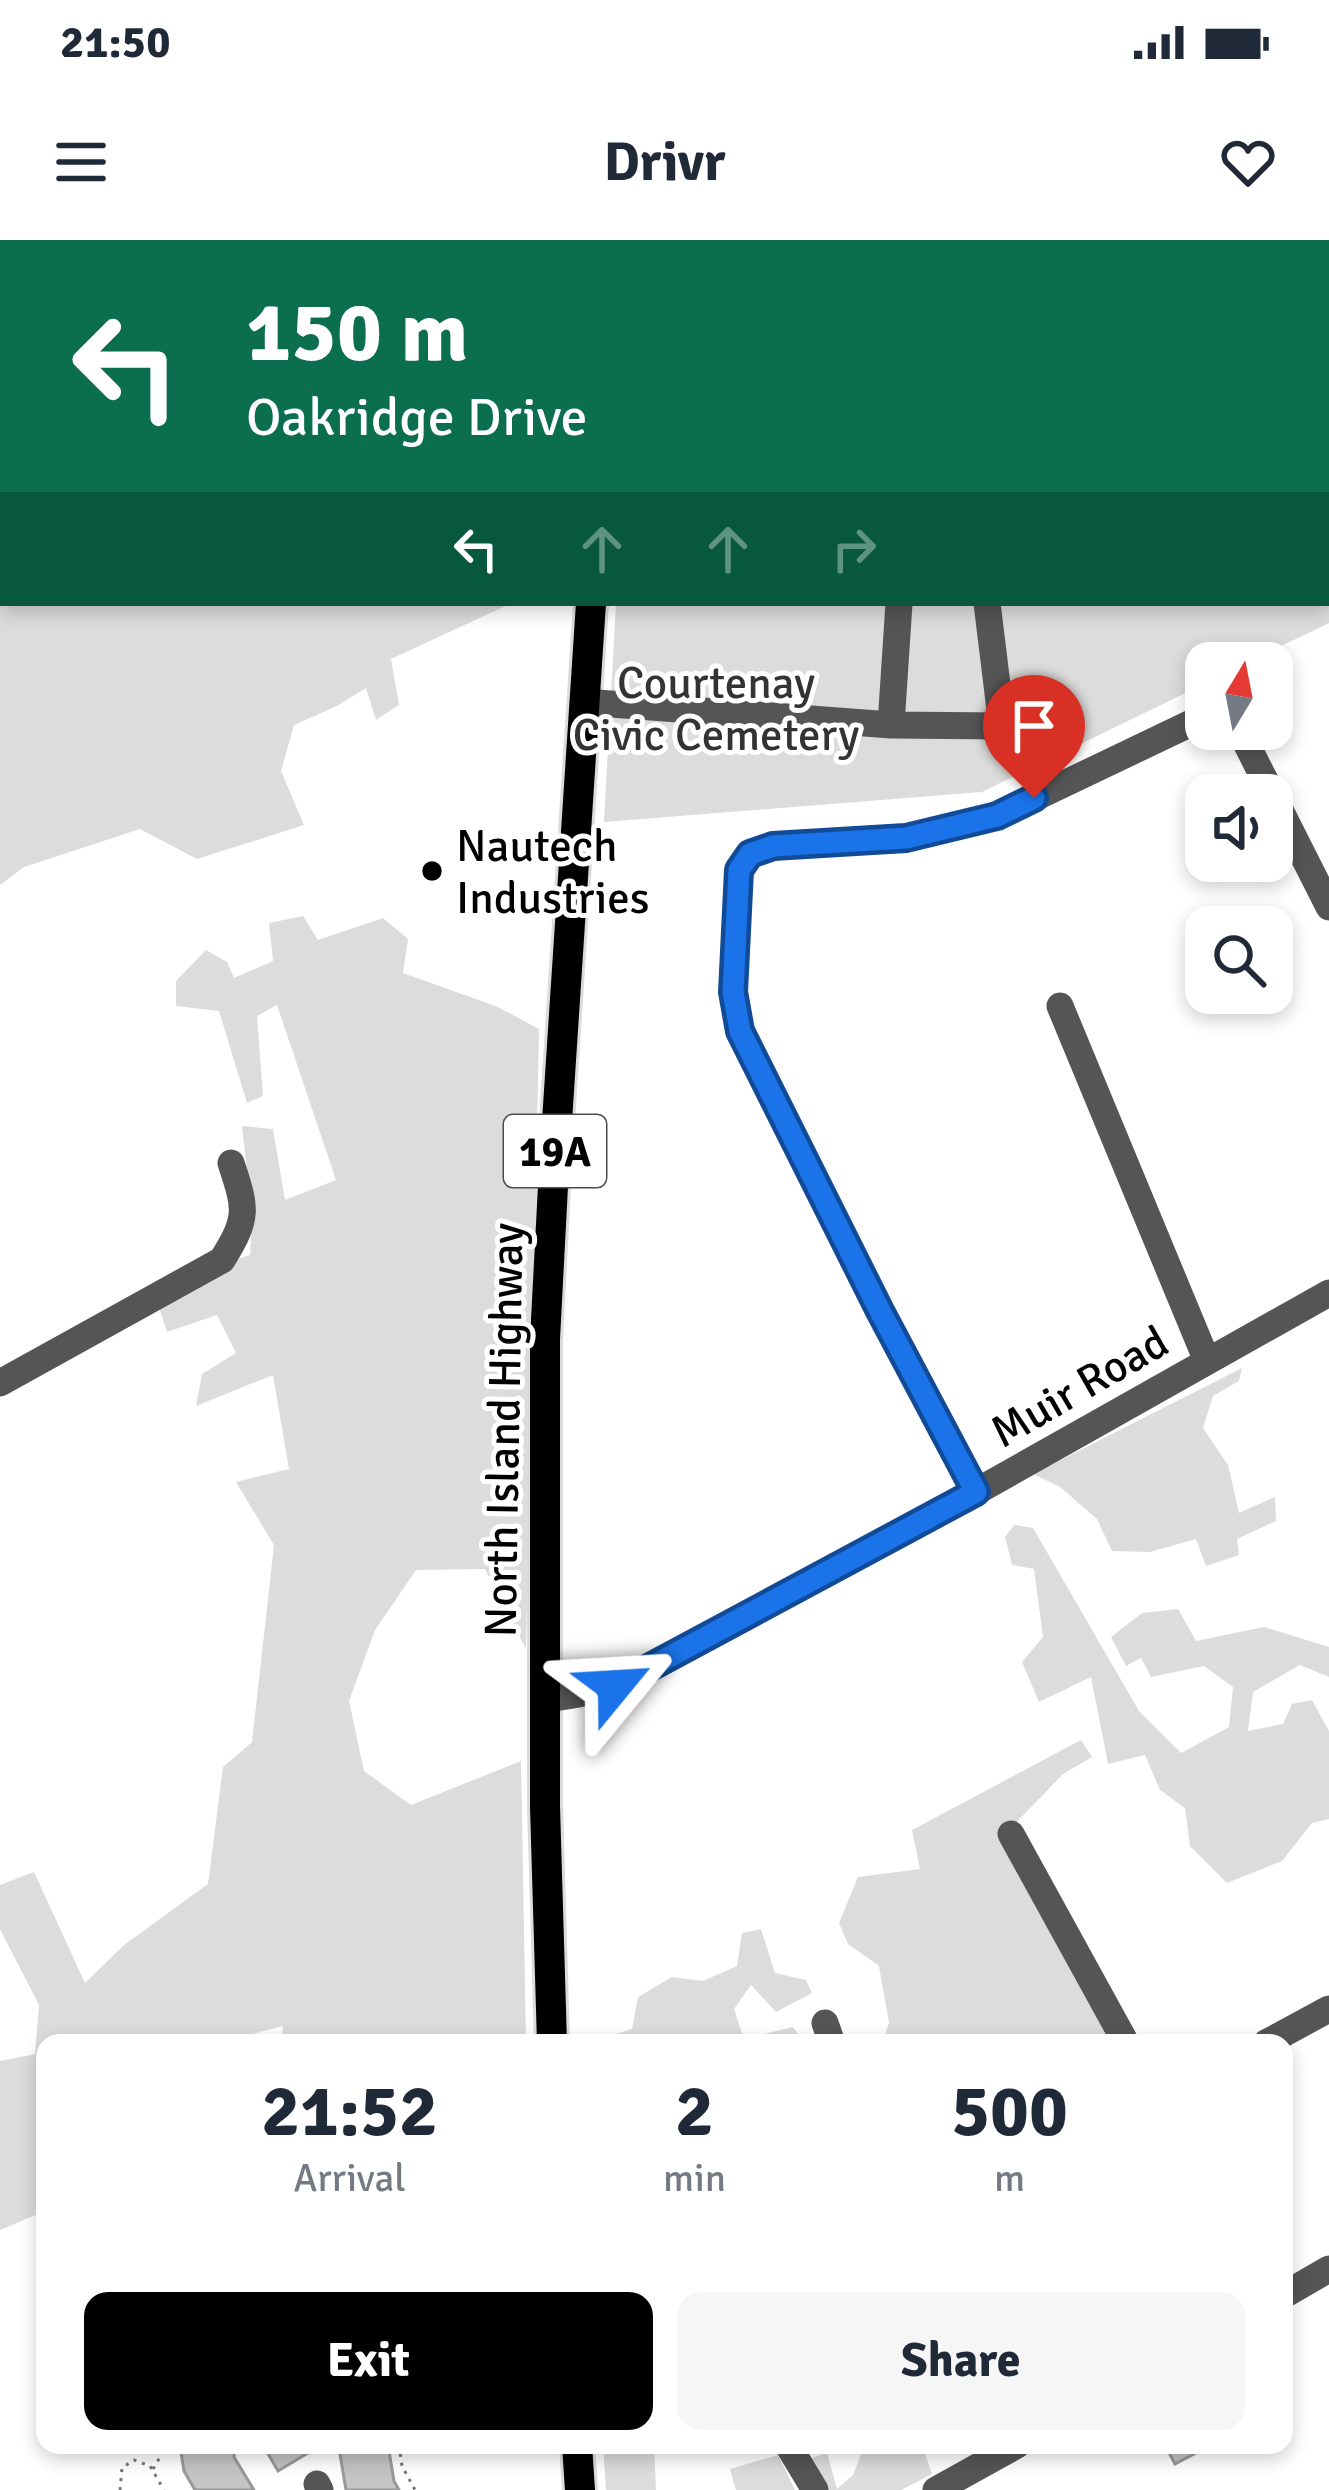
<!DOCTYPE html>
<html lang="en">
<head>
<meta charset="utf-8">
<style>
  body { margin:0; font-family:Signika,sans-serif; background:#f6f6f7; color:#1f2937; height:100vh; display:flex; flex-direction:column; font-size:45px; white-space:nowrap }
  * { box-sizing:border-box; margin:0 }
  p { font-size:39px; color:#747a83 }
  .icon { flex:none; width:66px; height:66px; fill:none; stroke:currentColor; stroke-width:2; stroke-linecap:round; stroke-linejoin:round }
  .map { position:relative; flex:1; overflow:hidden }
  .sheet { position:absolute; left:36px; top:1794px; width:1257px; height:420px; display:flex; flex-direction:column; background:#fff; border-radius:24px; box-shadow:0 6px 18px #0003 }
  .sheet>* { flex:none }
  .banner { position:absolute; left:0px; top:0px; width:1329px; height:366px; box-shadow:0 6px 18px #0003; background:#0b6e4f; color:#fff; overflow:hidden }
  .needle { width:78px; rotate:10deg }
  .controls { position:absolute; left:1185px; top:402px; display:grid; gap:24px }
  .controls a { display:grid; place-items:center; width:108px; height:108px; border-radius:24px; background:#fff; box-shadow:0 6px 18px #0003; font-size:60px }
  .pin { position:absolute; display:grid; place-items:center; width:102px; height:102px; color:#fff; margin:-123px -51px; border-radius:50% 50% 50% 0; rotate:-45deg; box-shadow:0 0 12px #0007 }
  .pin .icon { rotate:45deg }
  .me { position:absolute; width:132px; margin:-66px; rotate:63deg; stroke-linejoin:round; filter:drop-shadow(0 0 9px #0008) }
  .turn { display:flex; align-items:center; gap:42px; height:252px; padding:0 48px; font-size:54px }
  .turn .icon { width:156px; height:156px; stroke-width:2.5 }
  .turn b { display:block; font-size:84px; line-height:102px }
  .lanes { display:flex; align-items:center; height:114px; padding:0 48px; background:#0003; justify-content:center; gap:60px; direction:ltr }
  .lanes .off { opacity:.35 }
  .eta { display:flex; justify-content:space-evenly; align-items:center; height:204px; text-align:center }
  .eta b { font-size:72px; font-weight:800; line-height:84px }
  .primary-button { display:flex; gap:24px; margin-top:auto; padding:24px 48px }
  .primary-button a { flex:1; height:138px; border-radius:24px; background:#000; color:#fff; font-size:48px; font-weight:800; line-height:138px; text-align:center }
  .primary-button a+a { background:#f6f6f7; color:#1f2937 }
  .status { display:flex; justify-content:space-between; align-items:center; height:84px; padding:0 60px; background:#fff; direction:ltr }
  .status svg { height:33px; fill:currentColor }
  header { display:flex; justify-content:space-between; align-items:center; height:156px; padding:0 48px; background:#fff; font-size:54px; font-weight:800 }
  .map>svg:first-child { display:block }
  .green { fill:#dcdcdc }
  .building { fill:#c4c4c4; stroke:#999; stroke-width:3 }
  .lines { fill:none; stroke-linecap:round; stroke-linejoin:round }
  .major-casing { stroke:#dbdbdb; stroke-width:36 }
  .path { stroke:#777; stroke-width:3; stroke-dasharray:3 6; stroke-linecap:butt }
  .minor { stroke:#555; stroke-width:27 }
  .major { stroke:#000; stroke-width:30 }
  .route-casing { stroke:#114b97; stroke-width:30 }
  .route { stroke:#1a73e8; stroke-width:21 }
  .poi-dot { fill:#000; stroke:#fff; stroke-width:4.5 }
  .labels { text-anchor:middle; stroke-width:10; stroke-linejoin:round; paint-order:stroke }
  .shield { fill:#fff; stroke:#4c4c4c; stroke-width:3 }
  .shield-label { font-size:42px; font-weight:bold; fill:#000 }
  .park-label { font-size:45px; fill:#333; stroke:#fff }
  .poi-label { font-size:45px; fill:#000; stroke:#fff; text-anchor:start }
  .street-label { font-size:45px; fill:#000; stroke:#fff }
</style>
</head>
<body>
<div class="status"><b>21:50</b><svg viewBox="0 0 49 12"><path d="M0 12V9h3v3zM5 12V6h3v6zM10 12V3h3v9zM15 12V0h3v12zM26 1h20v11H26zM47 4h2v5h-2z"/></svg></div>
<header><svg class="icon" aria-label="menu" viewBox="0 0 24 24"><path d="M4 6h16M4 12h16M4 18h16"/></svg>Drivr<svg class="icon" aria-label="heart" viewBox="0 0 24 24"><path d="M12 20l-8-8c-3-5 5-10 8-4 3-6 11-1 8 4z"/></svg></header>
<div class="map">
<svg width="1329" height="2250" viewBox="0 0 1329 2250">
  <rect width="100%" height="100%" fill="#fff"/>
  <!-- green -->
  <path class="green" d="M0 0H596L595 3H3V363H512L391 419 399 465 376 480 366 448 337 466 294 485 281 531 304 585 197 619 140 589 24 627 0 645Z
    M1326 28 1329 33V383L1246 423H1206V443L982 552 604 582 616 363H1326Z
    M303 676 318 700 383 678 408 699 403 733 498 767 539 789 526 1409 485 1329 416 1330 375 1390 349 1461 364 1531 411 1565 521 1521 526 1803H281L283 1786 236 1798 234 1803H45V1971L0 1990V1821L35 1814 39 1765 0 1689V1645L34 1632 85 1743 124 1705 208 1644 223 1527 252 1502 274 1305 236 1242 289 1229 273 1135 196 1166 202 1134 236 1113 217 1075 167 1092 158 1064 215 1026 250 1015 252 977 242 886 273 889 285 960 336 940 277 765 257 776 263 856 247 863 219 771 176 766V741L206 710 227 722 234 738 273 721 269 683Z
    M1242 1128 1239 1141 1213 1156 1203 1188 1228 1225 1239 1273 1275 1257 1276 1281 1237 1299 1239 1315 1206 1326 1196 1299 1150 1312 1112 1311 1097 1279 1060 1247 1033 1234Z
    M1014 1285 1033 1288 1139 1471 1181 1513 1229 1487 1233 1447 1204 1426 1151 1437 1141 1418 1126 1426 1111 1397 1142 1373 1178 1369 1196 1401 1264 1387 1329 1407V1437L1300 1425 1253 1452 1248 1491 1283 1484 1292 1464 1312 1460 1329 1491V1579L1312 1583 1282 1621 1227 1643 1190 1606 1185 1568 1160 1550 1145 1515 1108 1524 1091 1437 1039 1462 1022 1422 1043 1397 1034 1329 1012 1325 1005 1297Z
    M1081 1500 1092 1517 1063 1534 1011 1588 1123 1803H882L889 1783 879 1726 848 1704 839 1683 858 1637 920 1629 912 1590Z
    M761 1689 775 1733 806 1740 812 1753 776 1772 751 1745 734 1769 744 1799 793 1787 805 1803H718L713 1797 688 1800 686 1803H586L632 1789 638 1757 672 1737 703 1741 737 1726 742 1693Z
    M603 2205H654L656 2250H606Z
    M865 2205H922L932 2234 901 2250H825L807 2220 827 2213 837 2249 853 2235Z
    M778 2215 795 2250H736L730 2229Z"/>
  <!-- building -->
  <path class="building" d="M194 2205H234V2217L254 2250H195L184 2231 181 2212Z
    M263 2205H388L394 2241 399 2250H346L339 2208 308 2213 278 2231Z
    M1165 2205H1211L1175 2224Z"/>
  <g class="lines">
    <defs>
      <path id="major" d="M618 3V0
        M552 1803 545 1566V1099L554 927 591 363
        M577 2205 580 2250"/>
    </defs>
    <!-- major casing -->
    <use href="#major" class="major-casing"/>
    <!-- path -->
    <path class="path" d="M399 2205 402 2226 415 2250
      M153 2229 167 2205
      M120 2250 122 2228 134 2220 150 2226 164 2250"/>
    <!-- minor -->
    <path class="minor" d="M584 462 891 485 1002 486 987 363
      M891 485 899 363
      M1239 489 1329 667
      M1060 766 1207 1121
      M0 1143 222 1020C249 977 246 969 231 923
      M975 1253 880 1071 740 791 733 752 739 630 750 614 773 606 906 599 997 576 1206 476
      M545 1459C590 1453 608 1450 649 1429L933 1276 1329 1053
      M1011 1594 1126 1803
      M825 1783 832 1803
      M1266 1803 1329 1769
      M1284 2055 1329 2029
      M788 2205 815 2250
      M317 2244 320 2250
      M936 2250 1017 2205"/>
    <!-- major -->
    <use href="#major" class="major"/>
  </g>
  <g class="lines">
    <defs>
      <path id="route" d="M615 1446 976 1252 880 1071 740 791 733 752 739 630 750 614 773 606 906 598 997 576 1034 558"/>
    </defs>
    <!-- route casing -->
    <use href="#route" class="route-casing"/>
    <!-- route -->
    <use href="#route" class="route"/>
  </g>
  <!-- markers -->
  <circle class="poi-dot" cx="432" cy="631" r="12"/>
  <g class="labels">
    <!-- shield labels -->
    <rect class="shield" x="504" y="875" width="102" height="72" rx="9"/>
    <g class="shield-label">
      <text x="555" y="926">19A</text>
    </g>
    <!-- park labels -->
    <g class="park-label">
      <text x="716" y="458">Courtenay<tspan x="716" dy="52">Civic Cemetery</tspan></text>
    </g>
    <!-- poi labels -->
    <g class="poi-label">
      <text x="456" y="621">Nautech<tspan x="456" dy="52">Industries</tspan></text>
    </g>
    <!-- street labels -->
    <g class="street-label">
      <text transform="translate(1079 1146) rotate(-30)" y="16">Muir Road</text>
      <text transform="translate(503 1190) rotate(-89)" y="16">North Island Highway</text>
    </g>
  </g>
</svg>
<div class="controls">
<a><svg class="needle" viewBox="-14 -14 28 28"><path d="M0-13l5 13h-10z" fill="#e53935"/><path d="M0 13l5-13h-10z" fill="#747a83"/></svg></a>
<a><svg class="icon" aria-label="sound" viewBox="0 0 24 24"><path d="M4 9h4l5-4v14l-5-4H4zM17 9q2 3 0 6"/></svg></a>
<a><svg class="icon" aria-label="search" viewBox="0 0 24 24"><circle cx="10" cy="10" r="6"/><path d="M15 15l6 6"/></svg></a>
</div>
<div class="pin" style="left:1034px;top:558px;background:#d93025"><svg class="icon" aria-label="arrive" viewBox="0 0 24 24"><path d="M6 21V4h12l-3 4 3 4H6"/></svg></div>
<svg class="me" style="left:615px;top:1446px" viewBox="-20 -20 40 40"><path d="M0-17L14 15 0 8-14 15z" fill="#1a73e8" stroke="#fff" stroke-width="4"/></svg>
<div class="banner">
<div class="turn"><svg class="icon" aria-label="left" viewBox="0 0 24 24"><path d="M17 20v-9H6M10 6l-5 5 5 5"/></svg><div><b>150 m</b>Oakridge Drive</div></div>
<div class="lanes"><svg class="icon" aria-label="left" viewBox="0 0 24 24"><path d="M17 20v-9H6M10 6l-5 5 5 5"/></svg><svg class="icon off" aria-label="ahead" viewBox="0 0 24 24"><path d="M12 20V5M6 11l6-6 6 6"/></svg><svg class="icon off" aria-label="ahead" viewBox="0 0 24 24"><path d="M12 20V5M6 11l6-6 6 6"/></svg><svg class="icon off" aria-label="right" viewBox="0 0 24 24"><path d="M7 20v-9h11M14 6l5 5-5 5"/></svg></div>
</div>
<section class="sheet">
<div class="eta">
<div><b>21:52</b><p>Arrival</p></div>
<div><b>2</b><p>min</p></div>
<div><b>500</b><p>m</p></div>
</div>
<div class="primary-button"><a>Exit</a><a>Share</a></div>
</section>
</div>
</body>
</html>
